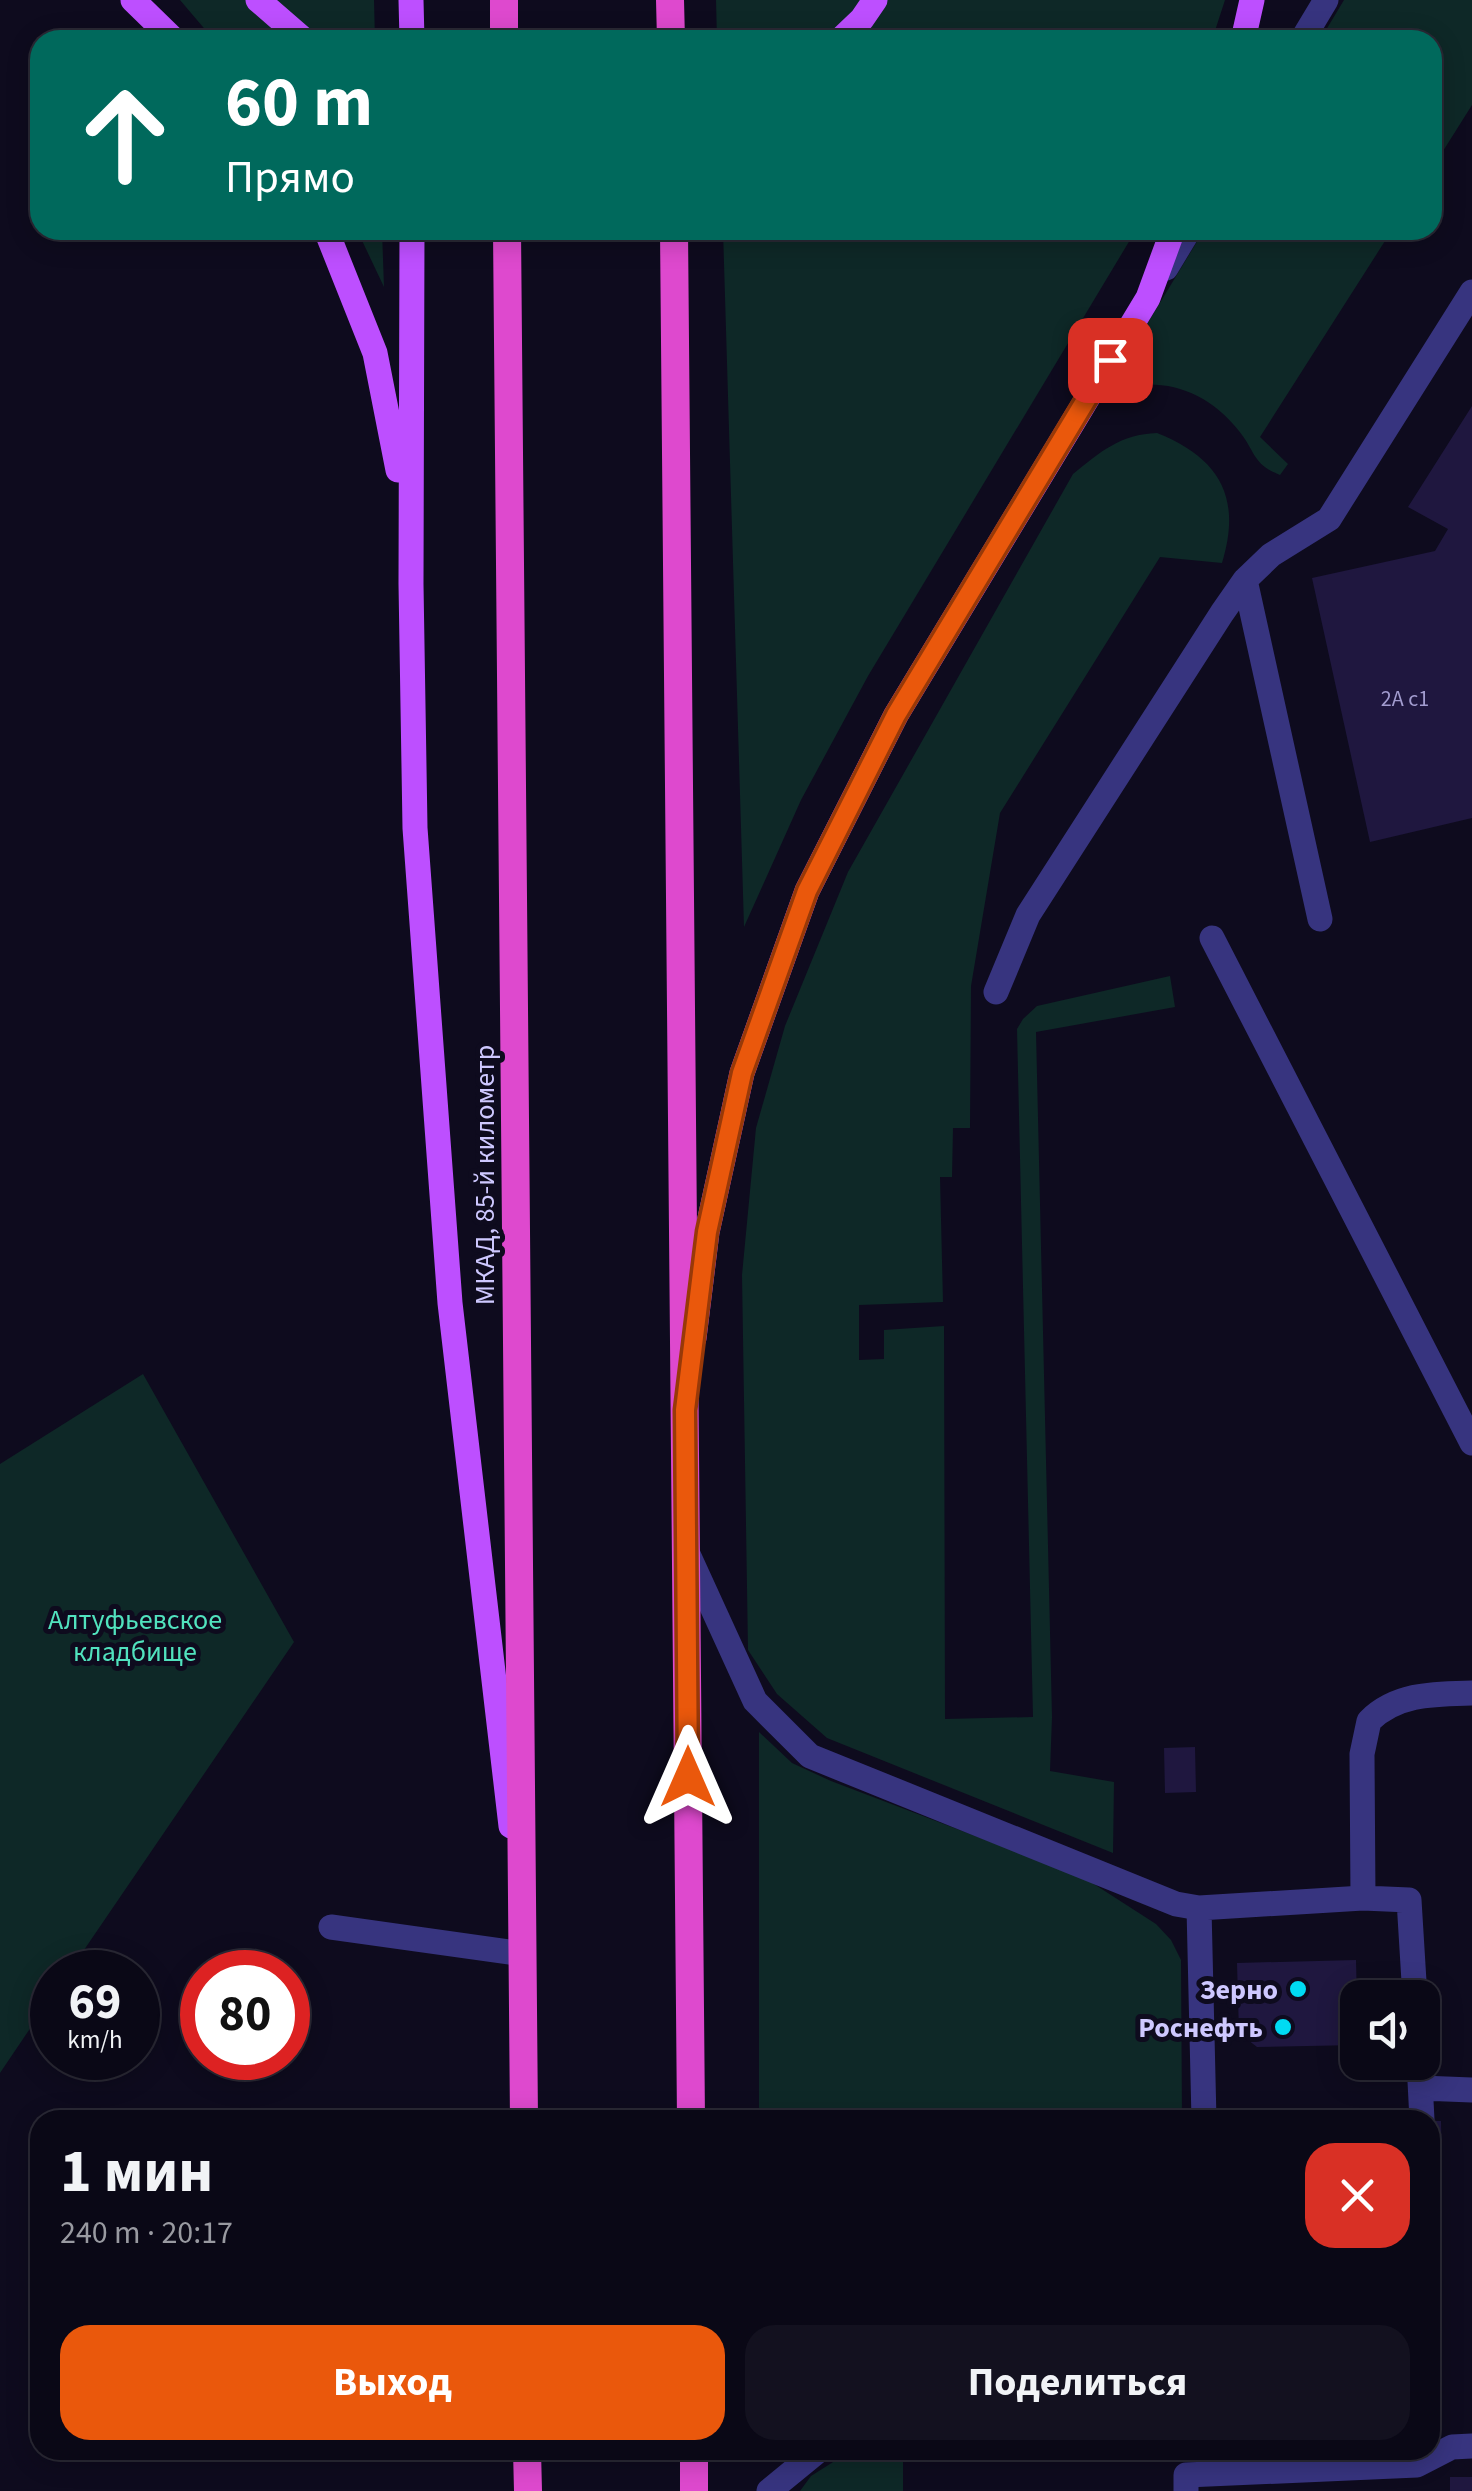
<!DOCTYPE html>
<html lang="ru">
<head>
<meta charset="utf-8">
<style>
  body { margin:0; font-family:"Source Sans 3",sans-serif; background:#13111f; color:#f1f3f6; height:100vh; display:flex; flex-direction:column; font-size:38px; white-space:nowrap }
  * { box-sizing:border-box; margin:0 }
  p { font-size:32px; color:#999aa1 }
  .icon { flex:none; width:55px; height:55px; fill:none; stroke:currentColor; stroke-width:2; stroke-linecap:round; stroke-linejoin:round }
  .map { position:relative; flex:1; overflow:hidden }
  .drawer { position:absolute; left:30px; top:2110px; width:1410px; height:350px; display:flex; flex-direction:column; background:#0a0816; border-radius:30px; box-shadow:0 5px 25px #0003,0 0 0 2px #2a2935 }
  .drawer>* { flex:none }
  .banner { position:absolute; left:30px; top:30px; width:1412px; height:210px; border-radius:30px; box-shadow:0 5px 25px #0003,0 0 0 2px #2a2935; background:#00695c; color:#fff; overflow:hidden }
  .controls { position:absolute; left:1340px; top:1980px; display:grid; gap:20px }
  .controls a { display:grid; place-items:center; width:100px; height:100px; border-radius:20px; background:#0a0816; box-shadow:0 5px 25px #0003,0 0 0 2px #2a2935; font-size:50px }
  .speed { position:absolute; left:30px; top:1950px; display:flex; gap:20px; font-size:50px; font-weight:700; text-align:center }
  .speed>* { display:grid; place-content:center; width:130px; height:130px; border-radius:50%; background:#0a0816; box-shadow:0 5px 25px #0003,0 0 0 2px #2a2935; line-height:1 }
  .speed small { font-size:25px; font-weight:400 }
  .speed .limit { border:15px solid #d22; background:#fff; color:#111 }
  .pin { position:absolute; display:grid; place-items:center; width:85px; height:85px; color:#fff; margin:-42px; border-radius:20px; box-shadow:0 5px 15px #0006 }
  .me { position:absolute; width:110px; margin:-55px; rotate:0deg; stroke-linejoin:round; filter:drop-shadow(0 0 8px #0008) }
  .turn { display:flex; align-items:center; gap:35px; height:210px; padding:0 30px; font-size:45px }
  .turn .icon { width:130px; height:130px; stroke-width:2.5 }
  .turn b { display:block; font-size:70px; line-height:85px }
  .round { display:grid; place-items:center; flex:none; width:105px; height:105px; border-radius:30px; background:#13111f }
  .summary { display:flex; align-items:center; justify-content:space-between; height:170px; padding:0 30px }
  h1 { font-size:60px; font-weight:700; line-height:75px }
  .primary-button { display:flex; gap:20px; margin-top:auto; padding:20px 30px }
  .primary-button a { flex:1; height:115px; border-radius:30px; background:#ea580c; color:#fff; font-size:40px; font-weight:700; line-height:115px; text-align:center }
  .primary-button a+a { background:#13111f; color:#f1f3f6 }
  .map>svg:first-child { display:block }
  .green { fill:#0e2827 }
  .building { fill:#1f173f }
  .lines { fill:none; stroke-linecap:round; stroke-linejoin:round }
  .service { stroke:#37347f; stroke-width:25 }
  .tertiary { stroke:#37347f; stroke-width:25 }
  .primary { stroke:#bd4fff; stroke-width:25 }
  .trunk { stroke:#de49ce; stroke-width:28 }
  .route-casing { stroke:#983908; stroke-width:25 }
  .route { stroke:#ea580c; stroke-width:18 }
  .poi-dot { fill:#00dbf3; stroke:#0e0b1e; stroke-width:4 }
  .labels { text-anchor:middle; stroke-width:10; stroke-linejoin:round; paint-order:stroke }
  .number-label { font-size:22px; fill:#a29ccf }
  .street-label { font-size:28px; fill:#cec8ff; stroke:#0e0b1e }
  .park-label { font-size:28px; fill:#51e2be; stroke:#0e0b1e }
  .poi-label { font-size:28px; font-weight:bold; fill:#cec8ff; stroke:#0e0b1e; text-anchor:end }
</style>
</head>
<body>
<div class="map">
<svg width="1472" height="2491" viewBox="0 0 1472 2491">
  <rect width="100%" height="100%" fill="#0e0b1e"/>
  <!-- green -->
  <path class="green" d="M180 0H374L375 40H214Z
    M716 0H1225L1212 40H717Z
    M1344 0H1472V105L1433 167 1432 40H1320Z
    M358 230H382L384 287 357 230Z
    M723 230H1136L868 676 801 800 744 927Z
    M1204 230H1392L1260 437 1288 464 1280 475C1252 464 1256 452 1239 431 1204 387 1157 375 1106 392Z
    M1157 433C1220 458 1242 498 1222 563L1160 557 1000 813 971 986 970 1128H953L952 1177H940L943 1302 859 1305V1360L884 1359V1330L944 1326 945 1719 1033 1717 1017 1029 1023 1019 1037 1006 1170 976 1175 1007 1036 1032 1052 1717 1050 1771 1114 1782 1113 1853 827 1738 777 1694 748 1650 742 1275 756 1128 785 1026 848 872 1073 474C1100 452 1121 434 1157 433Z
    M143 1374 294 1642 69 1972H52V1996L0 2073V1464Z
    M759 1732 792 1763 831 1781 1083 1877 1156 1924 1171 1940 1181 1960 1182 2120H759Z
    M852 2450H903V2491H800L811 2476Z"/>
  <!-- building -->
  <path class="building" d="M1472 406V818L1370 842 1312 578 1435 551 1448 529 1408 507Z
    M1195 1747 1196 1792 1165 1793 1164 1748Z
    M1356 1960 1358 2045 1257 2047 1239 2033 1237 1963Z
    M1430 2121H1441L1442 2173H1430Z
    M1450 2477H1472V2491H1450Z"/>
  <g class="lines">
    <!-- service -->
    <path class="service" d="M1245 580 1320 919
      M1212 938 1472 1443
      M996 992 1028 915 1222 613 1245 580 1271 555 1329 519 1472 292
      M686 1550 755 1701 810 1756 1176 1904 1199 1908 1363 1898 1409 1900 1415 1998
      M1363 1898 1362 1754 1369 1721C1397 1693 1435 1694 1472 1693
      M1199 1908 1204 2120
      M331 1927 523 1954
      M1419 2062 1422 2120
      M1421 2088 1472 2090
      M769 2491 819 2450
      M1186 2491V2475L1417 2465 1452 2447 1472 2446"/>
    <!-- tertiary -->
    <path class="tertiary" d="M1302 40 1326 0
      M1166 268 1189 230"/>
    <!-- primary -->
    <path class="primary" d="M133 0 174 40
      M258 0 304 40
      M411 0 412 40
      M840 40 862 19 875 0
      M1243 40 1252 0
      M326 230 375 353 398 470
      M412 230 411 584 415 828 450 1303 511 1826
      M694 1338 707 1232 742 1073 807 891 896 715 1148 298 1173 230"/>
    <!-- trunk -->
    <path class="trunk" d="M504 0V40
      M670 0 671 40
      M507 230 524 2120
      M674 230 691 2120
      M527 2450 528 2491
      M694 2450V2491"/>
  </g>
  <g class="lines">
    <defs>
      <path id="route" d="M688 1777 685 1410 707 1232 742 1073 807 891 896 715 1110 360"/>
    </defs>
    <!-- route casing -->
    <use href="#route" class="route-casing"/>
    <!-- route -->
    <use href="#route" class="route"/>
  </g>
  <!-- markers -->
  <g class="poi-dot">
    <circle cx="1298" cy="1989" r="10"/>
    <circle cx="1283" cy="2027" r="10"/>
  </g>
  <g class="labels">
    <!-- number labels -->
    <g class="number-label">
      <text x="1405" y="706">2А с1</text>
    </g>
    <!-- street labels -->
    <g class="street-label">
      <text transform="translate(484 1175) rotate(-90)" y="10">МКАД, 85-й километр</text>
    </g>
    <!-- park labels -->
    <g class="park-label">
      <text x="135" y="1629">Алтуфьевское<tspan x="135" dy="32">кладбище</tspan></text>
    </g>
    <!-- poi labels -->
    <g class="poi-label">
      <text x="1278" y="1999">Зерно</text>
      <text x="1263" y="2037">Роснефть</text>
    </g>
  </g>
</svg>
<div class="controls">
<a><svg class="icon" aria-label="sound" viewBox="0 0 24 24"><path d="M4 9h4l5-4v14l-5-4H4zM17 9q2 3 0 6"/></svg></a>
</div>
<div class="speed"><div>69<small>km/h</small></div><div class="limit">80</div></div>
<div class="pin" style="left:1110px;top:360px;background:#d93025"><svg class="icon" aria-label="arrive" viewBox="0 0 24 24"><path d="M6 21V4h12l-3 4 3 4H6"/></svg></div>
<svg class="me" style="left:688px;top:1777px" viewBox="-20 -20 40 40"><path d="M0-17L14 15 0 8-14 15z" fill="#ea580c" stroke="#fff" stroke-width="4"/></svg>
<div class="banner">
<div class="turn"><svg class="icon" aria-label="ahead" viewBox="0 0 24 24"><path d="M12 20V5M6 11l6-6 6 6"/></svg><div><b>60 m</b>Прямо</div></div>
</div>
<section class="drawer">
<div class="summary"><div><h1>1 мин</h1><p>240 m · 20:17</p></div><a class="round" style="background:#d93025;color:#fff"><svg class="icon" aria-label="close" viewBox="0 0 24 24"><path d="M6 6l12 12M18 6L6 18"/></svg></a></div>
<div class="primary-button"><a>Выход</a><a>Поделиться</a></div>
</section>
</div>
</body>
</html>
